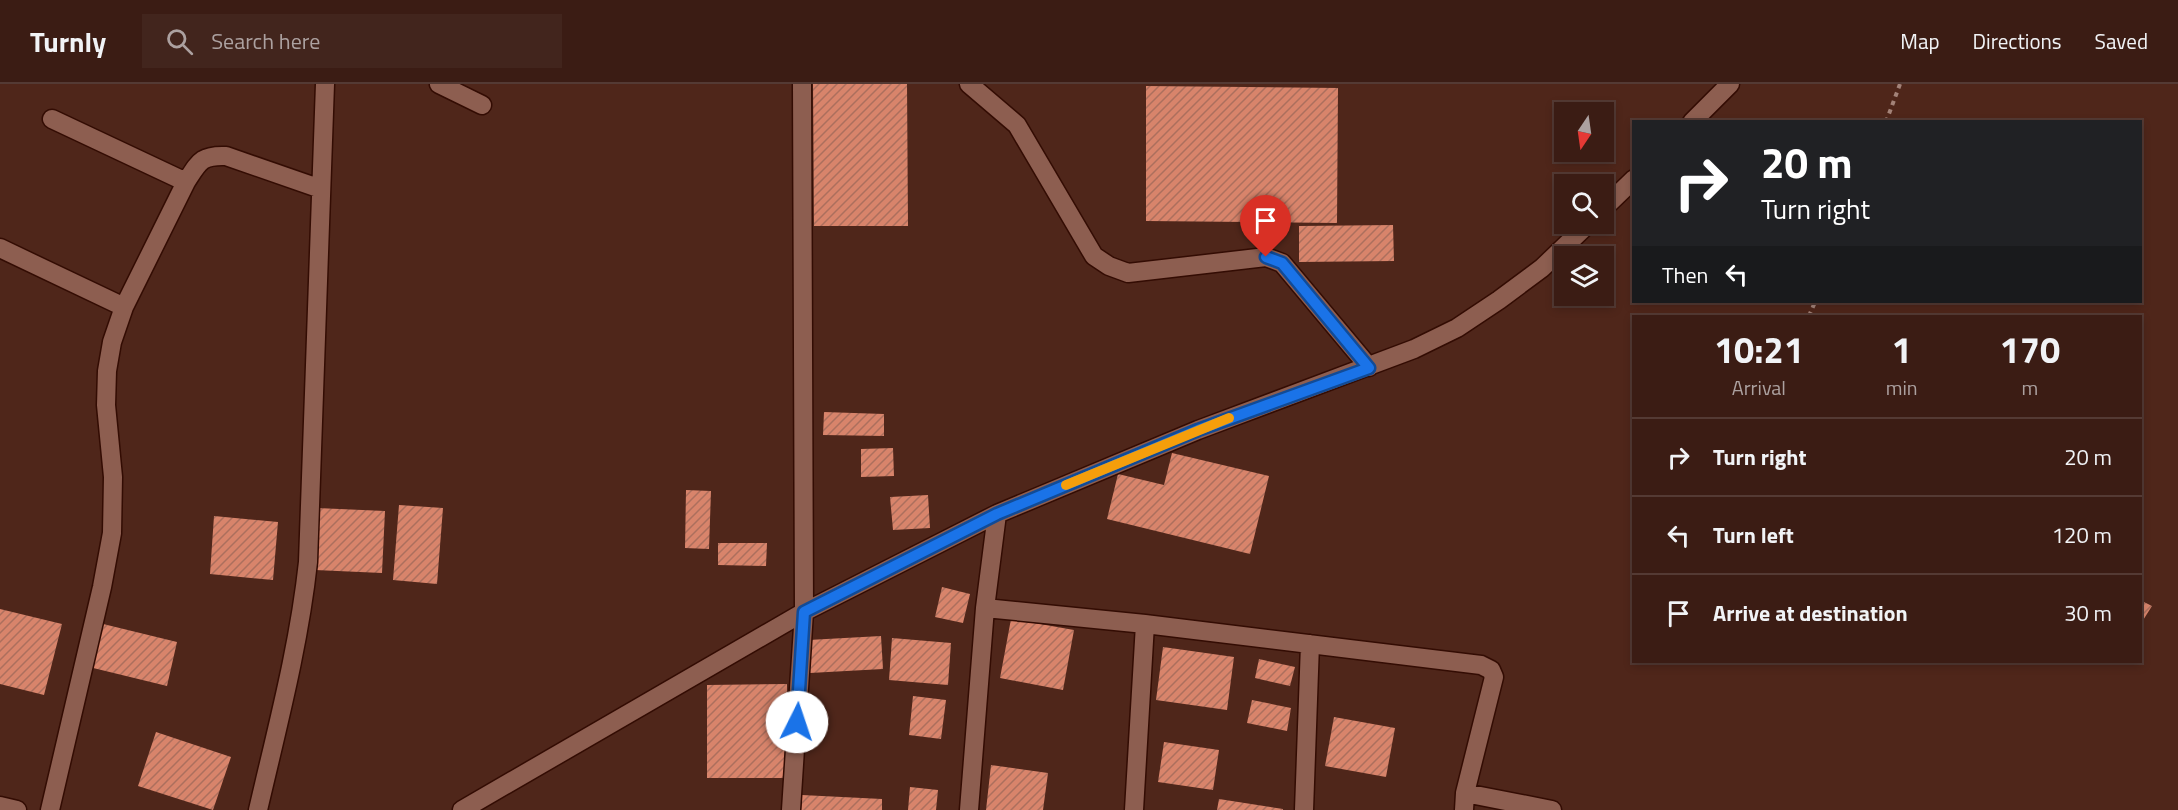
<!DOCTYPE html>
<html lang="en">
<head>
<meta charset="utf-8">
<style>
  body { margin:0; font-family:"Titillium Web",sans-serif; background:#42251d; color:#f1f3f6; height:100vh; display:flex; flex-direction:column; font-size:22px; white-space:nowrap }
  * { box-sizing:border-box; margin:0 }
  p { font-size:20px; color:#aca1a0 }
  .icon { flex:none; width:33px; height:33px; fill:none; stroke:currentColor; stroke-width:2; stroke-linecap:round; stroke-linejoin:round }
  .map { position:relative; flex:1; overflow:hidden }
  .panel { position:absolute; left:1632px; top:231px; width:510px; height:348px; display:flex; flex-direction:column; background:#3b1c14; border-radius:0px; box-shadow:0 3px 9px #0003,0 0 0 2px #543a34 }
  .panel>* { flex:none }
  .banner { position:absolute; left:1632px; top:36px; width:510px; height:183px; border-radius:0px; box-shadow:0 3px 9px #0003,0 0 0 2px #543a34; background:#202124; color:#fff; overflow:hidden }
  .needle { width:39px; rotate:193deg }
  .tools { position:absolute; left:1554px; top:18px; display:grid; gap:12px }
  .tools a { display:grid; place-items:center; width:60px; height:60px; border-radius:0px; background:#3b1c14; box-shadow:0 3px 9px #0003,0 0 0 2px #543a34; font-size:30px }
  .pin { position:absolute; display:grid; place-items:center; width:51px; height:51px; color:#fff; margin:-62px -26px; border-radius:50% 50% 50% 0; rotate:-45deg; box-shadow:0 0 6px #0007 }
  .pin .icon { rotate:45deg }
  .me { position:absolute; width:66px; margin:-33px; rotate:4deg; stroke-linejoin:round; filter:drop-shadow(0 0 4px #0008) }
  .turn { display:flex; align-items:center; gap:21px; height:126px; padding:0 30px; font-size:27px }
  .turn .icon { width:78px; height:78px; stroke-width:2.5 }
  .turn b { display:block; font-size:42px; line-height:51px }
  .then { display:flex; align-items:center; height:57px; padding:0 30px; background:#0003; gap:12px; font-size:22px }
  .eta { display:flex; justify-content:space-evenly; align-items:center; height:102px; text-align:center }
  .eta b { font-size:36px; font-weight:700; line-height:42px }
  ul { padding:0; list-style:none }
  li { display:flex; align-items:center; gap:18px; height:78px; padding:0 30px; border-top:2px solid #543a34 }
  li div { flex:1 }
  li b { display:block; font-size:22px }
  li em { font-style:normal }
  header { display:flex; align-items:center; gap:36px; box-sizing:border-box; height:84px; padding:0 30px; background:#3b1c14; border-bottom:2px solid #543a34 }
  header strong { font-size:28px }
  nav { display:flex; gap:33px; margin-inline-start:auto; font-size:21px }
  .search { width:420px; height:54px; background:#42251d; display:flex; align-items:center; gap:15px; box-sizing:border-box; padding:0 21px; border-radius:0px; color:#aca1a0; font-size:22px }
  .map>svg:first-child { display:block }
  .building { fill:url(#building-hatch) }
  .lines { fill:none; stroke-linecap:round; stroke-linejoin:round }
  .minor-casing { stroke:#330c03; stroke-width:21 }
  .path { stroke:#a38278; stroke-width:4; stroke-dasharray:4.5 4.5; stroke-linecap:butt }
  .minor { stroke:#8d5e50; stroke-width:18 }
  .route-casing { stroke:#114b97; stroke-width:15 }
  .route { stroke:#1a73e8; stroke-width:10 }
  .slow { stroke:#f59e0b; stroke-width:10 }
</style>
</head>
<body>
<header>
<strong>Turnly</strong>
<div class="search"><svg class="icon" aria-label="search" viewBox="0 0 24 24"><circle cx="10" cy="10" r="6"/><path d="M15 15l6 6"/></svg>Search here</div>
<nav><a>Map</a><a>Directions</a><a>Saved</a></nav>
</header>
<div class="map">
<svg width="2178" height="726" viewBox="0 0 2178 726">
  <defs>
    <pattern id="building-hatch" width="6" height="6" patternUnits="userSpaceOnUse" patternTransform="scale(1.5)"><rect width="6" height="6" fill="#d8846b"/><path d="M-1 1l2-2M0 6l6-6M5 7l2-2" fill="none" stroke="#ac6f5d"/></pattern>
  </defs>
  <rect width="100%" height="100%" fill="#4f261a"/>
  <!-- building -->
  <path class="building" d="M813 0H907L908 142H814Z
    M1146 2 1338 4 1337 139 1146 137Z
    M1393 141 1394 177 1299 178V142Z
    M824 328 884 330V352L823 351Z
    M893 364 894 392 861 393V365Z
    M1172 369 1269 392 1250 470 1107 435 1118 390 1164 401Z
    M686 406 711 407 709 465 685 464Z
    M928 411 930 444 893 446 890 413Z
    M399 421 443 424 437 500 393 496Z
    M317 424 385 427 382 489 315 486Z
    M214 432 278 438 273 496 210 490Z
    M718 459H767L766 482 718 481Z
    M942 503 970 510 963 539 935 533Z
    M2140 516 2152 522 2140 541Z
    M0 525 62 540 44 611 0 600Z
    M1011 535 1074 546 1063 606 1000 594Z
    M95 538 177 558 167 602 85 582Z
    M881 552 883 585 810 589 808 556Z
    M892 554 951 559 948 601 889 596Z
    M1163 563 1234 573 1227 626 1156 616Z
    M1259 575 1295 583 1290 602 1255 594Z
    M787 600 788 694H707V601Z
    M913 612 946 616 941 655 909 651Z
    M1252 616 1291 624 1287 647 1247 639Z
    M1334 633 1395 644 1386 693 1325 682Z
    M156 648 231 673 213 726 138 702Z
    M1164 658 1219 666 1213 706 1158 698Z
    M991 681 1048 689 1043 726H986Z
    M910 703 938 706 936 726H908Z
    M802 711 882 715V726H801Z
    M1219 715 1283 725V726H1217Z"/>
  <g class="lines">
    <defs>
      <path id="minor" d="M439 0 482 21
        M969 0 1017 41 1094 172 1109 182 1128 189 1266 173 1282 179 1369 283
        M52 35 186 98
        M1692 38 1730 0
        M1604 124 1634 95
        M0 164 124 223
        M985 524 1145 540 1481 581 1491 586 1494 593 1465 709 1464 726
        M1465 709 1552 726
        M0 722 17 726
        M50 726 102 503 112 449 113 393 106 321 107 287 112 258 124 223 186 98C199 78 201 71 226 72L321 105
        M258 726C277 644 299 562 308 478L325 0
        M462 726 804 528 997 430 1198 346 1414 265 1457 244 1499 216 1542 184 1588 140
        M791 726 804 528 802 0
        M969 726 985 524 997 430
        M1134 726 1145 540
        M1304 726 1310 560"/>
    </defs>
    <!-- minor casing -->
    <use href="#minor" class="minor-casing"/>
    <!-- path -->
    <path class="path" d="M1886 38 1900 0
      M1809 232 1815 218"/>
    <!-- minor -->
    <use href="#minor" class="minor"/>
  </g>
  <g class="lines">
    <defs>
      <path id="route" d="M797 638 804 528 997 430 1198 346 1369 284 1282 179 1266 173"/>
    </defs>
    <!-- route casing -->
    <use href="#route" class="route-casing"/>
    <!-- route -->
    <use href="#route" class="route"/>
    <!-- slow -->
    <path class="slow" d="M1066 401 1229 334"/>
  </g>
</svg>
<div class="tools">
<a><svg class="needle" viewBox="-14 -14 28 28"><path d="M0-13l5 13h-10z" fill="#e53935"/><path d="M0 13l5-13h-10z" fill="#aca1a0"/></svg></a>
<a><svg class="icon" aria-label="search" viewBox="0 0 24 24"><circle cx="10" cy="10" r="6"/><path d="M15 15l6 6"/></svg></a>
<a><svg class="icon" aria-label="layers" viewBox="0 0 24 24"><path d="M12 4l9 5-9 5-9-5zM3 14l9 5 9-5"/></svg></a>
</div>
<div class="pin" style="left:1266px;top:173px;background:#d93025"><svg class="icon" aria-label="arrive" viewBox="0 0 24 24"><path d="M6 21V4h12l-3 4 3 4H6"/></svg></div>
<svg class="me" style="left:797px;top:638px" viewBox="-20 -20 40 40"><circle r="19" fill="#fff"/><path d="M0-13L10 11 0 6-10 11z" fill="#1a73e8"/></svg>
<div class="banner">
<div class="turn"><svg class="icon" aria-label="right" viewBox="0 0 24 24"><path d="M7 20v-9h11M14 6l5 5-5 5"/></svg><div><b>20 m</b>Turn right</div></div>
<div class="then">Then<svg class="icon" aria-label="left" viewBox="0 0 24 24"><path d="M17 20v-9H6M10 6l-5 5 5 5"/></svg></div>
</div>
<section class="panel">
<div class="eta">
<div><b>10:21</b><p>Arrival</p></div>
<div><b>1</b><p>min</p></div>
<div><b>170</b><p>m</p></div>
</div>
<ul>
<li><svg class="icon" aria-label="right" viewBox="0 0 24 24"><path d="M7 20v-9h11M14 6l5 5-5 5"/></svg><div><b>Turn right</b></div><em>20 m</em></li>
<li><svg class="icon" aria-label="left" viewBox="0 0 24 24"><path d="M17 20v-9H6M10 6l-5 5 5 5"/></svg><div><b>Turn left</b></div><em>120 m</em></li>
<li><svg class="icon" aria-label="arrive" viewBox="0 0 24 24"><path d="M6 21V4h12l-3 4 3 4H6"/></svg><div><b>Arrive at destination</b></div><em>30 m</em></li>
</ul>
</section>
</div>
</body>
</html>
